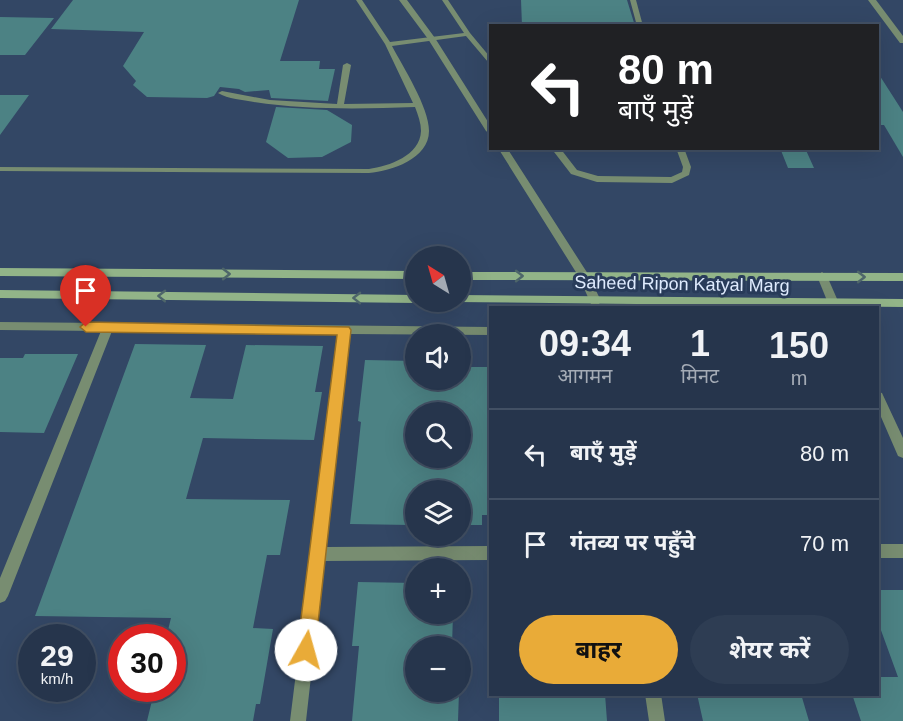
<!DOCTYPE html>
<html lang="hi">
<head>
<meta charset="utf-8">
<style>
  body { margin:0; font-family:Arial,"Noto Sans Devanagari",sans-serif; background:#2e3d53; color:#f1f3f6; height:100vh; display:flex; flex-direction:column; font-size:22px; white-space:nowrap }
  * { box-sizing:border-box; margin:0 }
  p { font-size:20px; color:#a4abb5 }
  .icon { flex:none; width:33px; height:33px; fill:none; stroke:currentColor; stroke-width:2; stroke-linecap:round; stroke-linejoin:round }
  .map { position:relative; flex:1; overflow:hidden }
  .panel { position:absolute; left:489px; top:306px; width:390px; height:390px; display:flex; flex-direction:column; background:#26354c; border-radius:0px; box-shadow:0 6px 24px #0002,0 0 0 2px #425064 }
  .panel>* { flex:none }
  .banner { position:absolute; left:489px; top:24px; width:390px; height:126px; border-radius:0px; box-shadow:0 6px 24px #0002,0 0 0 2px #425064; background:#202124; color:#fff; overflow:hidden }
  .needle { width:39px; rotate:323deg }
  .buttons { position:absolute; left:405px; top:246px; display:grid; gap:12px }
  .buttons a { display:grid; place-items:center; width:66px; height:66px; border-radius:50%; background:#26354c; box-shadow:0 6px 24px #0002,0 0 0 2px #425064; font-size:30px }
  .speed { position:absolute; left:18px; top:624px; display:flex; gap:12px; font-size:30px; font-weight:700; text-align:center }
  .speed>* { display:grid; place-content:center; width:78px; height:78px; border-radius:50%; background:#26354c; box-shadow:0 6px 24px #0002,0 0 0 2px #425064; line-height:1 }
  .speed small { font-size:15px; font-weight:400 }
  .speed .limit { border:9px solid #d22; background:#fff; color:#111 }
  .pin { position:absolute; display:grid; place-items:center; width:51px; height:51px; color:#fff; margin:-62px -26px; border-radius:50% 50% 50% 0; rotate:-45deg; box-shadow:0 0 6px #0007 }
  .pin .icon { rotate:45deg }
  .me { position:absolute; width:66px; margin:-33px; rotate:7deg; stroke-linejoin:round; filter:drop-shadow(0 0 4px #0008) }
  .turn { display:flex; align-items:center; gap:21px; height:126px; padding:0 30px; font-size:27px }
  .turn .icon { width:78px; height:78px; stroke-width:2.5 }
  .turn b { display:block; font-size:42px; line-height:51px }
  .eta { display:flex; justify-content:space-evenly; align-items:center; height:102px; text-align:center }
  .eta b { font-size:36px; font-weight:700; line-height:42px }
  .button { display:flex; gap:12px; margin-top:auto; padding:12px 30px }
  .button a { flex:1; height:69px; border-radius:36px; background:#e9ab38; color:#111; font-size:24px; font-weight:700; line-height:69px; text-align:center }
  .button a+a { background:#2e3d53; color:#f1f3f6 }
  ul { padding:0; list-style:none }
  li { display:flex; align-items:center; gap:18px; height:90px; padding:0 30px; border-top:2px solid #425064 }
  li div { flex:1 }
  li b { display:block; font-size:22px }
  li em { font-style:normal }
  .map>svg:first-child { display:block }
  .building { fill:#4c8284; fill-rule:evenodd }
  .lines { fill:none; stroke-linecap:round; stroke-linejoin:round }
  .lane { fill:#788d71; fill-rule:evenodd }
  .street { fill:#788d71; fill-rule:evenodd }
  .secondary { fill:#92b488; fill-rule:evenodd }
  .oneway { stroke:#4e666a }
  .route { fill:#e9ab38; stroke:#976f24; stroke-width:1.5 }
  .labels { text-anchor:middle; stroke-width:6; stroke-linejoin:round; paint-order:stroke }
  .street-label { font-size:18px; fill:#dfebfe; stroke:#293c5a }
</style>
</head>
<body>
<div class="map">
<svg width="903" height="721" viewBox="0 0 903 721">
  <rect width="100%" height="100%" fill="#334765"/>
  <!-- building -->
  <path class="building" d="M73 0H299L280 61H320L319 69H335L328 101 271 98 269 90 245 92 239 89 220 87 214 96 207 98 147 97 133 85 136 81 123 66 144 32 51 29Z
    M521 0H627L635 26H522Z
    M0 17 54 18 25 55H0Z
    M878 73 903 112V157L884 125H878Z
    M0 95H29L0 135Z
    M276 107 327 110 352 125 351 142 322 157 288 158 266 142Z
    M780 148H805L814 168H788Z
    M135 344 206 345 190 398 233 399 246 345 323 346 315 392H322L314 440 203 438 186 499 290 500 280 555H267L253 628 273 629 260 704H256L253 721H147L155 688H172V638H166L171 618 35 616Z
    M25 354H78L44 433 0 432V358H23Z
    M365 360 416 361V380H460V367H490V515H482V525H460V490H412L410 525 350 524 361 422 358 421ZM416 412H460V458H416Z
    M358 582 416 583V614H453L452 646H416V692H459L458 721H352L359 646H352Z
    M878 590H903V721H861L852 694H878V677H898L878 622Z
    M499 694H605L607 721H499Z
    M697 694H801L809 721H703Z"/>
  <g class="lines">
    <!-- lane -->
    <path class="lane" d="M356 0H362L390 42 464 33 442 0H448L470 33 490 57V63L488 62 466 36 392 46C403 67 429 107 429 131 429 159 391 171 369 173L0 171V167L369 169C389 166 420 156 421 131 421 123 418 115 415 107 361 109 307 110 254 102 243 100 228 99 218 93L222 91 270 100 337 104 343 65 347 63 351 65 344 104 413 103 385 44Z
      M630 0H636L643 26H637Z
      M551 148H560L577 170 598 176 671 177 682 172 683 167 676 148H684L691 167 689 175 672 183 597 182 571 174Z"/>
    <!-- street -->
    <path class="street" d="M399 0H407L435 38 490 125V134L486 131 428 39Z
      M868 0H876L903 36V43H900Z
      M498 148H507L588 274 601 301 599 304H591L579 277Z
      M822 272 827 276 841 308H830L817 276Z
      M0 322 490 327V335L349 334 326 547 490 546V560L324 561 306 721H290L338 334 112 331 8 596 5 601 0 603V578L101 331 0 330Z
      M878 392 882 393 903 438V458L898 456 878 410Z
      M878 544H903V558H878Z
      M645 694H661L665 721H649Z"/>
    <!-- secondary -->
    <path class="secondary" d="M0 268 416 271V279L0 276Z
      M460 272 903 273V281L460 280Z
      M0 290 416 295V302H420L416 303 0 298Z
      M460 295 903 299V307L456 302H460Z"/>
  </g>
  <!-- one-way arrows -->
  <defs><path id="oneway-chevron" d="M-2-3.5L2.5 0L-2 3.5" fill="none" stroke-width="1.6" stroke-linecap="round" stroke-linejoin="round" transform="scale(1.5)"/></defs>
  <g class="oneway">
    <use href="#oneway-chevron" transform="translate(226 274)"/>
    <use href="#oneway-chevron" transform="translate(519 276)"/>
    <use href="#oneway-chevron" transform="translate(861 277)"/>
    <use href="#oneway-chevron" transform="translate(162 296) rotate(-179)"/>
    <use href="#oneway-chevron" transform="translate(357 298) rotate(-179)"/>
  </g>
  <!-- route -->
  <path class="route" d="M86 322 349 327 351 330 315 650 313 656 306 659 300 656 297 650 337 335 86 332 80 327Z"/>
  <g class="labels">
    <!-- street labels -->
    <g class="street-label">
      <text transform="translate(682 284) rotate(1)" y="6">Saheed Ripon Katyal Marg</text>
    </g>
  </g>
</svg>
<div class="buttons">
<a><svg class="needle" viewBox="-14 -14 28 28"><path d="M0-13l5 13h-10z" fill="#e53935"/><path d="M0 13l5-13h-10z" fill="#a4abb5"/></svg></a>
<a><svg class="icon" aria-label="sound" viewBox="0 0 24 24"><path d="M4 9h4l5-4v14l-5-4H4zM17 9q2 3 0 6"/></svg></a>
<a><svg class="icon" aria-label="search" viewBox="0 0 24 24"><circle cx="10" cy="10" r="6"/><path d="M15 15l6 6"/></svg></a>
<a><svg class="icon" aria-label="layers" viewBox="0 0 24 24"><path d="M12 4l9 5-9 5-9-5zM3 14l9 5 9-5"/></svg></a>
<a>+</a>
<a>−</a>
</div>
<div class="speed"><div>29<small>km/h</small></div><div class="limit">30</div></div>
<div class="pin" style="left:86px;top:327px;background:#d93025"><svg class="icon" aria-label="arrive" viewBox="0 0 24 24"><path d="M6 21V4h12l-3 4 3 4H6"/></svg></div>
<svg class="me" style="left:306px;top:650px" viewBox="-20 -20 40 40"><circle r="19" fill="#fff"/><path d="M0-13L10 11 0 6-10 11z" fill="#e9ab38"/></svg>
<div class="banner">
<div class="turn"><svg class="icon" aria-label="left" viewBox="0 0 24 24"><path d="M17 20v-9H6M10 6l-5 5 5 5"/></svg><div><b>80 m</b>बाएँ मुड़ें</div></div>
</div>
<section class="panel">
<div class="eta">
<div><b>09:34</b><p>आगमन</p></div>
<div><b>1</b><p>मिनट</p></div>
<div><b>150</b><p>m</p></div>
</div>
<ul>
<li><svg class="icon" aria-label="left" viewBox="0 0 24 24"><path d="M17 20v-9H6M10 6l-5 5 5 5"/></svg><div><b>बाएँ मुड़ें</b></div><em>80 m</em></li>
<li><svg class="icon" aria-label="arrive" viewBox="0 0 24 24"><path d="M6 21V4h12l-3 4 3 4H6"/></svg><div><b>गंतव्य पर पहुँचे</b></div><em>70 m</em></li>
</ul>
<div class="button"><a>बाहर</a><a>शेयर करें</a></div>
</section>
</div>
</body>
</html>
